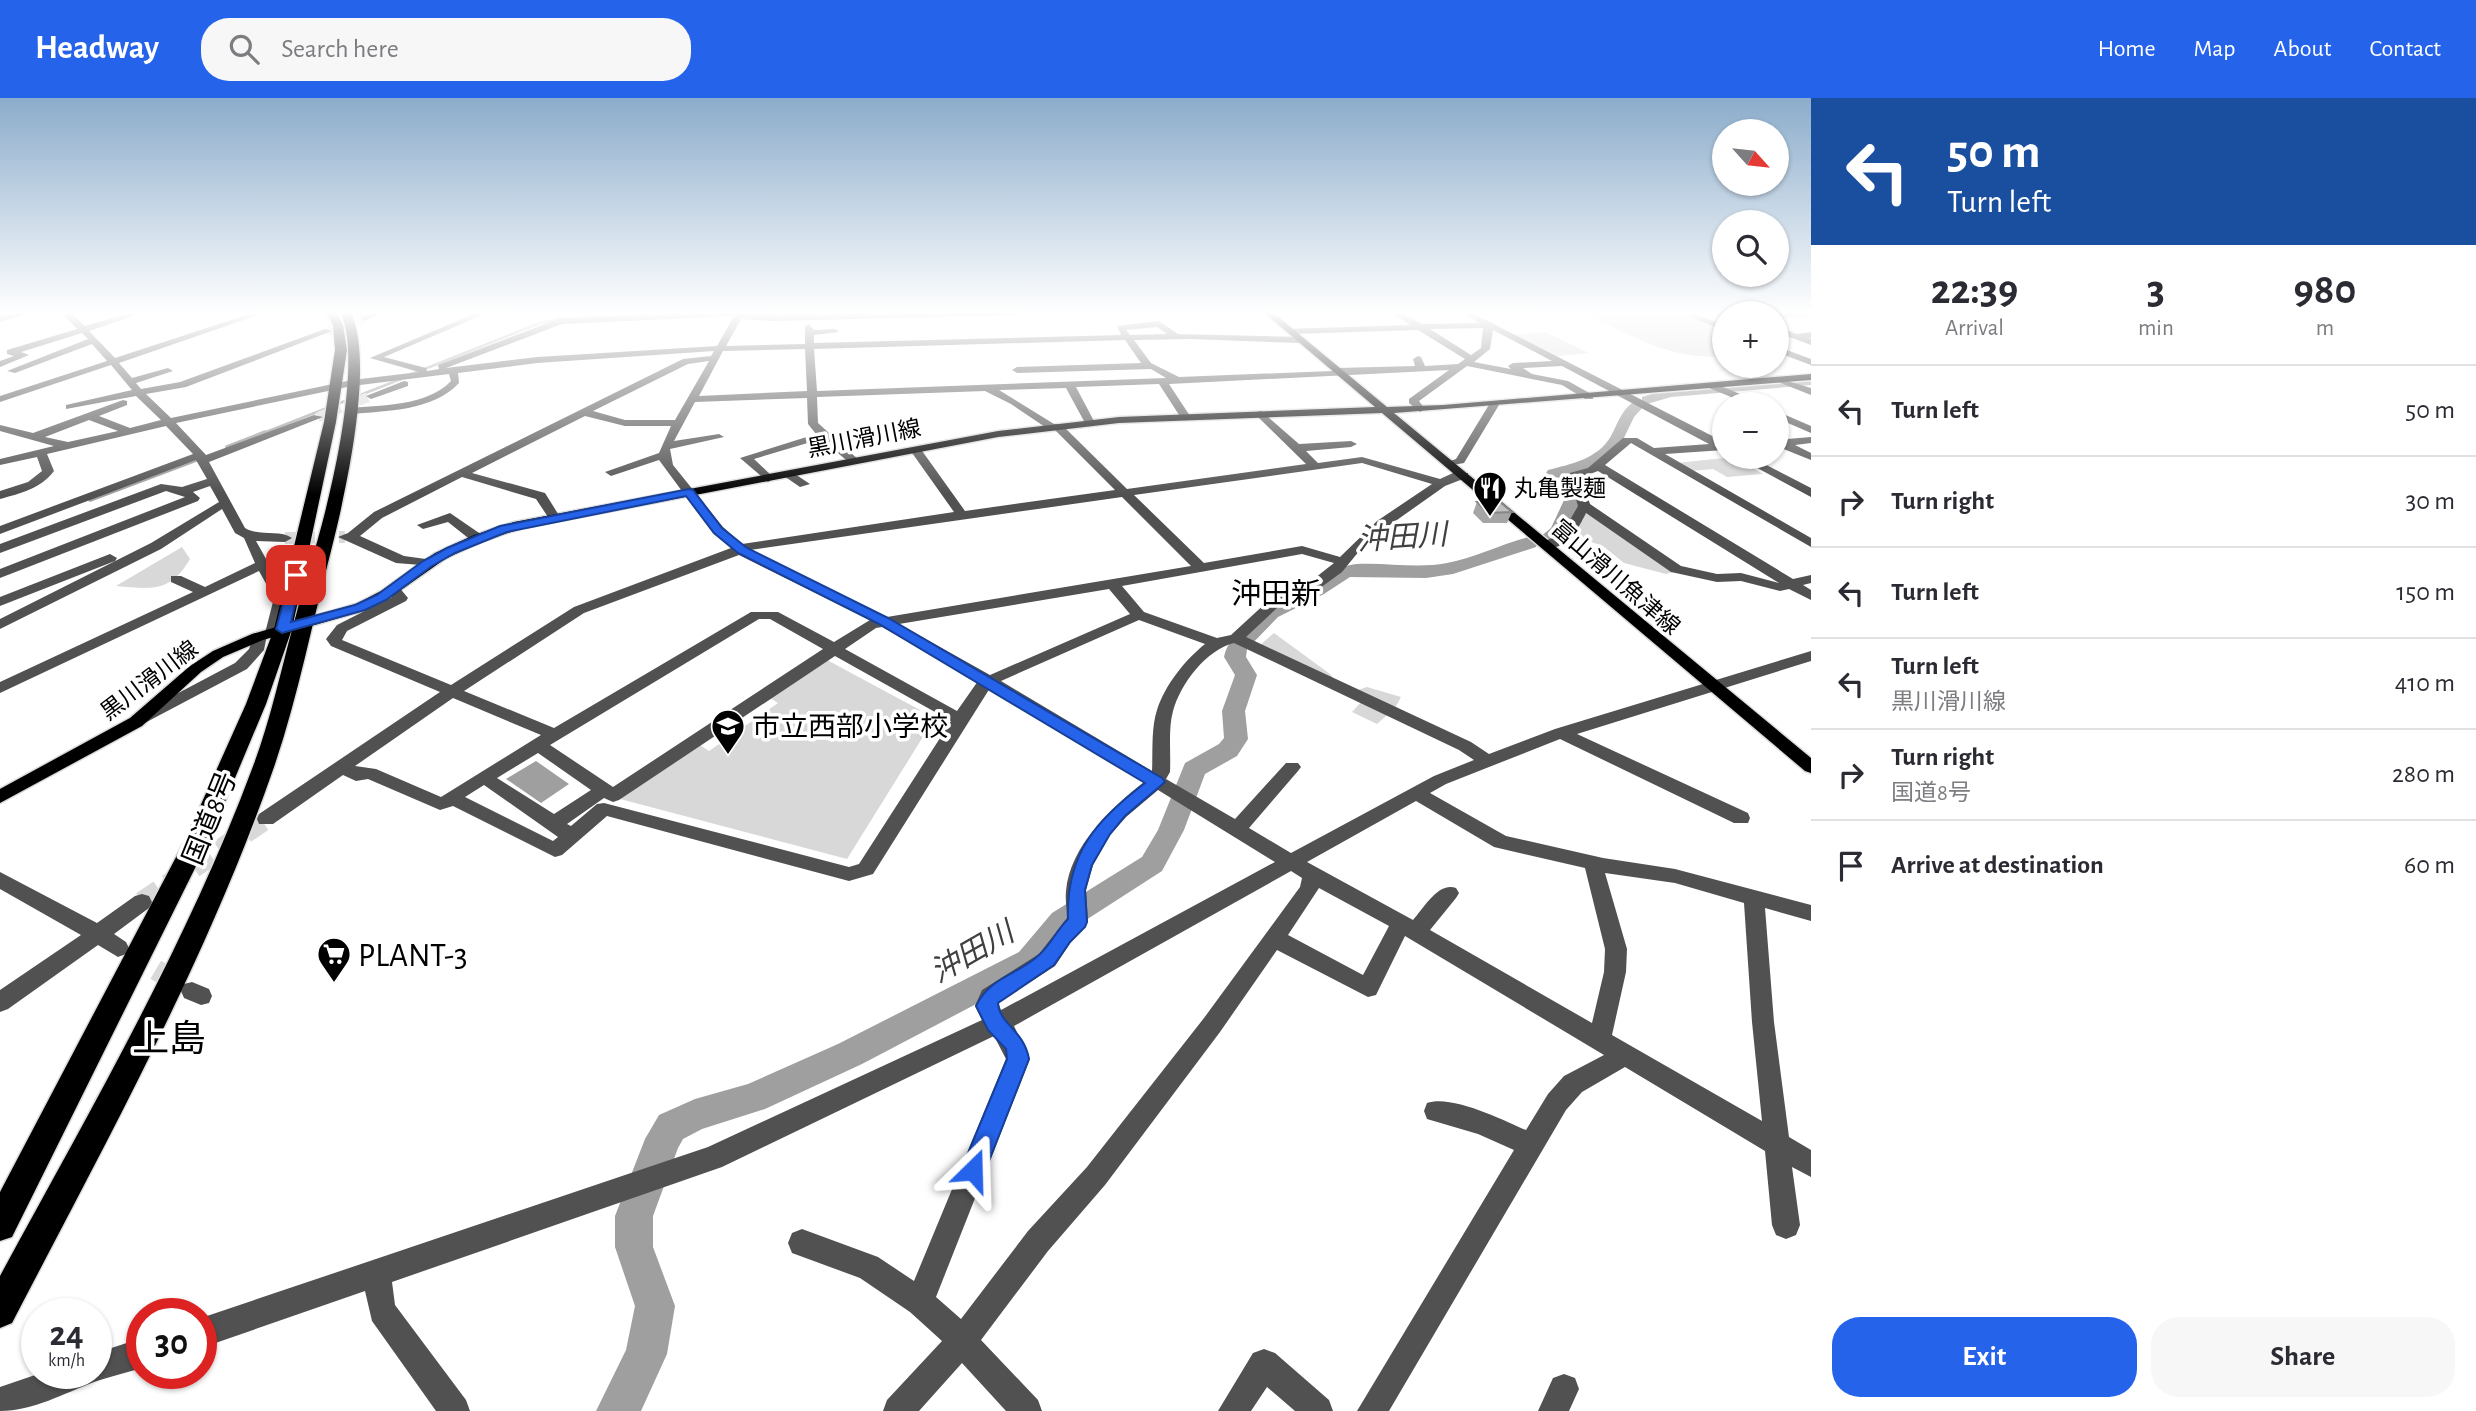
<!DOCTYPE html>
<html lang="en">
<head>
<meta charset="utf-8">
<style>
  body { margin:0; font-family:"Alegreya Sans","Noto Sans JP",sans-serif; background:#f7f7f7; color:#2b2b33; height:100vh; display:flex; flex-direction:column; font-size:26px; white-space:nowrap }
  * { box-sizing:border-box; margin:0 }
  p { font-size:23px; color:#7c7c81 }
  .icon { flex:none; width:38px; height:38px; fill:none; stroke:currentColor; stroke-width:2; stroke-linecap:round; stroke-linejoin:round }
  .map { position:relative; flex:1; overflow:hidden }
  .side { display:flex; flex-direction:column; background:#fff; width:665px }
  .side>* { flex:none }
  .guide { background:#1a4fa0; color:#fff; overflow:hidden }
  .needle { width:46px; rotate:117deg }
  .tools { position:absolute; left:1712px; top:21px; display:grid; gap:14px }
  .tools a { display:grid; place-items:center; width:77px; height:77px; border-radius:50%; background:#fff; box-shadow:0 2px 5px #0004; font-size:35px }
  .speed { position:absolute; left:21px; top:1200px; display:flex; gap:14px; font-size:35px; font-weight:700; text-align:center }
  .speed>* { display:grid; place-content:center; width:91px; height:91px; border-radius:50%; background:#fff; box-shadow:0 2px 5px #0004; line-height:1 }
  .speed small { font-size:18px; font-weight:400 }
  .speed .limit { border:10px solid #d22; background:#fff; color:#111 }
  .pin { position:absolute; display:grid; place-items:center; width:60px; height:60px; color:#fff; margin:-30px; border-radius:14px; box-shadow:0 4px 10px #0006 }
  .me { position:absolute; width:77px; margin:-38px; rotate:22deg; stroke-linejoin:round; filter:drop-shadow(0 0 5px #0008) }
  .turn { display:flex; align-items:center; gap:24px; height:147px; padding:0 21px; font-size:32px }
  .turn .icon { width:91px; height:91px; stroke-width:2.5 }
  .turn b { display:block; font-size:49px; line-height:60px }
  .eta { display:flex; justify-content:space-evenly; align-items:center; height:119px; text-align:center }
  .eta b { font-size:42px; font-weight:600; line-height:49px }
  .cta { display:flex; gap:14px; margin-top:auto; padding:14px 21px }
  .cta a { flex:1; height:80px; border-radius:28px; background:#2563eb; color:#fff; font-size:28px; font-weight:600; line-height:80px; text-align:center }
  .cta a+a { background:#f7f7f7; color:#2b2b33 }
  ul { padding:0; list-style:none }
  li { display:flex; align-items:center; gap:21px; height:91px; padding:0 21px; border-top:2px solid #e1e1e2 }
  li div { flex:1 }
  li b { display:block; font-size:26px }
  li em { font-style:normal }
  header { display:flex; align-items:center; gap:42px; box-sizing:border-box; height:98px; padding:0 35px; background:#2563eb; color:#fff }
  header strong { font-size:33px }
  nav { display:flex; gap:38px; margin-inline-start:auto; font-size:24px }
  .search { width:490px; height:63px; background:#f7f7f7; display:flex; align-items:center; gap:18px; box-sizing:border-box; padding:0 24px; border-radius:28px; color:#7c7c81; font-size:26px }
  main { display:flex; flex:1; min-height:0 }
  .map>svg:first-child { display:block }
  .green { fill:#d8d8d8 }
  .water { fill:#9f9f9f }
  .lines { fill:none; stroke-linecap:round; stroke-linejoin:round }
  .stream-far1 { stroke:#9f9f9f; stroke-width:2.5 }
  .stream { stroke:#9f9f9f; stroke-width:3.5 }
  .river { fill:#9f9f9f; fill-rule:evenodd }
  .minor-tunnel-far2 { stroke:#d9d9d9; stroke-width:10; stroke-dasharray:10 4.5; stroke-linecap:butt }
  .minor-tunnel-far1 { stroke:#d9d9d9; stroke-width:12; stroke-dasharray:12 6; stroke-linecap:butt }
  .minor-tunnel { stroke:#d9d9d9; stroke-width:21; stroke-dasharray:21 10; stroke-linecap:butt }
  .major-casing { stroke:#dbdbdb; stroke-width:3 }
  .highway-casing { stroke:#dbdbdb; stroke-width:3 }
  .minor { fill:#515151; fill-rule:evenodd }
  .major { fill:#000; fill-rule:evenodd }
  .highway { fill:#000; fill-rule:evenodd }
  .wall { fill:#a5a5a5 }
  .building { fill:#c0c0c0; stroke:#868686; stroke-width:2 }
  .route { fill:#2563eb; stroke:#184099; stroke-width:2 }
  .labels { text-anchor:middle; stroke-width:7; stroke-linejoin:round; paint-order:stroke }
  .far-street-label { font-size:23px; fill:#000; stroke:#fff }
  .far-poi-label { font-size:23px; fill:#000; stroke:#fff; text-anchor:start }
  .poi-label { font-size:28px; fill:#000; stroke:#fff; text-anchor:start }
  .street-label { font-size:28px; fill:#000; stroke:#fff }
  .water-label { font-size:30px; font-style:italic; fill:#404040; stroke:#fff }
  .neighbourhood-label { font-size:30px; fill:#000; stroke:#fff }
  .near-poi-label { font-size:33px; fill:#000; stroke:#fff; text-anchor:start }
  .near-neighbourhood-label { font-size:37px; fill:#000; stroke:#fff }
</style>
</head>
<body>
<header>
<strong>Headway</strong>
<div class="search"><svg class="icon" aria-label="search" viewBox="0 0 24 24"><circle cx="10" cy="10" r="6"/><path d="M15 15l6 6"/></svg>Search here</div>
<nav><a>Home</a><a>Map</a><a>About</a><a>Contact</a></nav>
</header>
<main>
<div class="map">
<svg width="1811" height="1313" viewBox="0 0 1811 1313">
  <rect width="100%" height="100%" fill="#fff"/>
  <!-- green -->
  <path class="green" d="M1577 213H1674L1724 233V258C1668 263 1627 234 1577 213Z
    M1545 234 1589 255 1557 258 1514 237Z
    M1734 359 1763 376 1727 379 1713 371 1690 373 1676 365Z
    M1585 414 1673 474 1666 476 1624 465 1603 448 1574 438Z
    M182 449 190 461C170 495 152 491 116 488Z
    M1274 535 1330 576 1336 583 1260 547Z
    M827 562 920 612 912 622 926 634 847 761 620 701 700 647 709 653 778 605 770 600Z
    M1367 589 1401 599 1395 610 1377 626 1352 614 1361 604 1358 592Z"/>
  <!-- water -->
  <path class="water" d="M536 663 569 686 541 705 506 681Z"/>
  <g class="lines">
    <!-- stream-far1 -->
    <path class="stream-far1" d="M734 213H746L752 217
      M1057 215 1153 213
      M1776 220 1811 217
      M1715 225 1724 224
      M412 276 540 225 565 220
      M261 336 401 281"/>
    <!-- stream -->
    <path class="stream" d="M227 349 265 334
      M90 402 199 361"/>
    <!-- river -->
    <path class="river" d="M1811 279V287L1671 299 1647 306 1642 305 1644 308 1634 319 1621 346 1591 372 1567 377 1575 385 1583 400 1564 437 1549 444 1540 439 1551 430 1565 400 1560 388 1546 375 1548 372C1571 366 1598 361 1611 338 1618 325 1620 315 1632 305H1642V299L1669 291Z
      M1529 439 1536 441 1538 445 1536 449 1453 476 1426 480 1350 479 1324 496 1278 519 1247 551 1246 559 1257 577 1245 613 1248 641 1237 658 1205 676 1184 732 1162 773 1072 831 1041 872 862 966 765 1011 702 1031 683 1041 678 1050 653 1118V1149L675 1208 667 1256 641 1313H596L626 1252 635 1208 615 1149V1118L645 1041 659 1017 695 1001 748 986 838 946 1019 854 1052 815 1142 759 1158 732 1185 665 1219 646 1224 640 1222 613 1235 577 1224 559C1232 524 1279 504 1308 489 1324 480 1337 468 1356 466 1386 464 1416 471 1447 465 1475 460 1501 446 1529 439Z"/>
    <!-- minor-tunnel-far2 -->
    <path class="minor-tunnel-far2" d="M328 233 364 220
      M318 319 371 298"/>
    <!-- minor-tunnel-far1 -->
    <path class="minor-tunnel-far1" d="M285 440 345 439"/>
    <!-- minor-tunnel -->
    <path class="minor-tunnel" d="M142 804 266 721
      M129 856 180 886"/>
    <defs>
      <path id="major" d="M1262 213H1271L1387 309 1443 307 1811 276V282L1394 315 1811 660V675L1805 673 1382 315 1119 325 998 339 523 430 483 443 445 461 391 499 366 512 263 542 223 559 201 574 142 628 0 705V691L130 620 190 568 213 553 252 536 356 506 381 493 435 455 474 437 514 424 998 333 1119 319 1375 309Z"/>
      <path id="highway" d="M325 213H335L343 227 347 252 336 324 292 531 266 606 209 742 12 1139 0 1143V1094L185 742 246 606 274 531 324 324 335 252 333 227Z
        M340 213H350C376 262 345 398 331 453 312 525 298 599 274 669 207 862 106 1044 12 1225L0 1230V1178C90 1012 186 848 252 671 270 624 280 576 293 528 302 494 313 460 322 426 335 377 362 258 340 213Z"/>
    </defs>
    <!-- major casing -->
    <use href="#major" class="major-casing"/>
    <!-- highway casing -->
    <use href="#highway" class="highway-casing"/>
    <!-- minor -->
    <path class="minor" d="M22 213H35L0 224V218Z
      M60 213H69L85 228 136 213H148L89 233 115 260 258 213H270L119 265 132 280 168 270 173 273 136 285 141 291 180 284 325 231 332 233 186 289 146 296 171 320 352 282 419 274 370 260 481 213H492L384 259 426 270 427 273 439 271 438 267 561 220 735 213 772 217 1065 213 1061 216 772 223 741 221 726 248 805 246V229L809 226 814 232 835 231 839 234 814 237V245L1121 237 1117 228 1159 223 1178 236 1301 239 1306 242 1301 245 1190 241 1134 242 1151 265 1179 279 1332 273 1337 270 1415 268 1413 261 1418 258 1421 259 1425 268 1458 266 1465 261 1418 232 1290 236 1286 233 1287 231 1410 227 1390 213H1399L1422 226 1479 225 1464 216 1465 213H1478L1474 216 1724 344V352L1665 356 1811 440V449L1631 345 1605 367 1793 481 1811 477V485L1803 487 1811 492V502L1789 491 1780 493 1741 483 1717 484 1671 474 1586 415C1577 433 1567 453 1542 450V444L1562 436 1578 408 1573 391 1564 379 1566 376 1588 370 1623 340H1637L1654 350 1709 346 1562 268 1523 270 1532 276 1568 283 1593 297V301H1585L1562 287 1467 268 1419 303 1425 311 1420 314 1409 305V301L1449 272 1169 286 1190 318 1185 321 1181 320 1159 286 1076 289 1095 325 1090 328 1085 325 1066 290 999 292 1054 326H1061L1127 391 1306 366 1257 318V314L1261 313 1299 346 1351 343 1357 346 1351 349 1306 353 1318 365 1362 359 1440 381 1453 375H1468V379L1445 388 1387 429 1360 452 1342 474 1316 493 1278 509 1246 539 1471 644 1489 656 1555 631 1811 553V563L1577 636 1748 715 1750 720 1748 725H1734L1560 641 1446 686 1430 695 1506 738 1603 760 1675 771 1811 807V823L1765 810 1774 924 1789 1039 1811 1052V1079L1792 1069 1800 1127 1796 1137 1786 1141 1776 1137 1772 1127 1765 1053 1625 969 1582 994 1566 1012 1389 1313H1357L1514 1052 1478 1036 1427 1021 1424 1013 1427 1005C1451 996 1503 1022 1526 1032L1548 996 1564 978 1604 957 1405 838 1376 897 1368 899 1277 852 1220 934 1105 1087 1048 1153 981 1242 1038 1302 1042 1313H1006L962 1265 919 1313H883L887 1302 942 1243 910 1214 860 1180 792 1155 788 1145 792 1135 802 1131 878 1159 914 1183 1006 961 994 938 722 1069 392 1184 395 1207 466 1302 470 1313H436L372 1223 365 1193 201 1250V1220L708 1049 982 922 975 908 982 892 1039 856 1067 820C1067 812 1065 802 1066 793 1070 748 1111 710 1144 684L990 590 873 776 849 783 607 718 562 757 555 759 453 708 440 712 368 681 356 683 343 677 273 726H259L257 721 259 716 440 594 331 548 326 541 337 527 392 499 386 491 388 488H398L408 500 406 503 347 533 342 542 451 587 574 509 731 450 713 435 659 362 611 378 605 374 659 355 671 328H625L585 318 472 375 545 395 560 419 558 422H550L536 401 462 379 382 420 360 438 404 458 433 462V468L396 465 338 439 348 435 374 414 683 261 711 258 714 253 537 265 458 275 459 285C433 313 386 313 350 316L345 313 350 310C383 307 427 308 451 283L449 276 352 288 176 325 206 357 314 317 323 319 209 364 245 430C260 439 279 431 292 440L285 444 256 443 288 500 279 534 277 537H267L264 552 247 571 139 628 131 623 133 619 235 565 249 551 255 535H265L274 500 259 473 0 595V584L193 494 171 484V478H181L205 489 255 465 244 440 235 435 222 411 161 451 0 531V521L151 445 219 404 210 388 193 394 200 400 198 403 0 480V471L185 399 166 393 0 455V446L161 386 182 389 207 381 196 362 0 436V428L193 356 166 328 47 356 54 373C40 391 21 395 0 401V393L28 384 42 373 37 359 0 367V361L54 348 0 333V327L33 335 123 302 127 303V307L99 318 130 330 161 322 136 298 66 311V307L132 292 111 267 0 304V298L107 263 92 246 15 275 7 273 88 241 82 235 21 254 29 257 0 269V263L14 258 7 256V252L77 231ZM734 218 717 248 537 259 446 270 562 226ZM1157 229 1167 236 1130 237 1126 232ZM1483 230 1481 250 1471 257 1430 231ZM1493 232 1552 263 1513 265 1508 268 1511 271 1474 264 1490 251ZM1125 242 1141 265 1017 269 1012 272 1017 275 1151 271 1166 280 817 293 814 251ZM805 251 807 293 699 298 723 253ZM709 263 675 322H625L593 313 688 266ZM985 293 1011 306 1048 331 1055 332 1115 392 965 413 920 350 916 349 910 352 954 414 742 446 723 429 673 367 670 351 724 339 719 336 674 343 695 304 807 300 808 326 816 336 740 360 768 384 774 380 754 361 821 341 851 366 861 364 818 325 817 299ZM89 322 118 333 68 344 45 339ZM1362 365 1432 386 1377 423 1340 459 1302 448 1204 465 1134 397ZM1598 373 1779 485 1741 475 1717 476 1681 468 1590 406 1585 391 1577 381ZM1122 399 1191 468 887 519 750 452ZM1302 456 1334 465 1306 487 1268 503 1231 537 1217 540 1144 514 1122 488ZM739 457 870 522 834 544 778 514H751L554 630 464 593 584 515ZM1109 491 1130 516 990 577 899 526ZM759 521H770L823 551 613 689 550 647ZM1139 522 1205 546C1185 562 1165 587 1157 612 1151 630 1153 654 1152 673L1001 583ZM882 529 978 583 957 613 845 551 876 530ZM1234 545 1459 652 1474 662 1434 678 1291 755 1249 730 1298 673 1301 669 1298 665H1286L1235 721 1166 681 1170 674C1171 655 1168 631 1173 613 1181 585 1206 552 1234 545ZM835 558 951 623 859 766 849 769 604 705 597 706 571 728 567 726 604 700 613 704 619 702ZM453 600 541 637 441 699 376 671 355 668ZM538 655 591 692 554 716 497 680ZM484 687 558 739 553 743 465 699ZM1158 692 1275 764 1001 912 998 905 1055 868 1071 844 1085 829 1088 823 1086 792 1093 767 1110 737 1126 719ZM1416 703 1494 749 1585 770 1605 851 1604 874 1592 925 1430 832 1456 800 1459 795 1456 790C1438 784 1424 810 1413 822L1307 764ZM1291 773 1302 780 1300 789 1204 920 1087 1069 1028 1133 961 1221 936 1199 1030 961 1014 928ZM1605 775 1675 785 1744 805 1752 924 1762 1023 1612 937 1626 874 1627 851ZM1319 790 1389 828 1363 877 1288 837Z
      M377 213H388L364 223 360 220Z
      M1676 213H1687L1724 227V233Z
      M1773 213H1811V216L1776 218Z
      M1776 228 1797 236 1811 234V240H1808L1811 241V247L1776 234Z
      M1776 248 1811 261V267L1776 254Z
      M1778 280 1811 290V297L1778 284Z
      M404 283 408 284V288L371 301 366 298Z
      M1713 285 1760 304 1761 306H1748L1709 290V286Z
      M1490 305 1499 307 1464 365 1447 368V364L1456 361Z
      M1776 313 1811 328V335L1776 320Z
      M1811 339V345L1795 347 1811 355V362L1776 348V342Z
      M1737 359H1751L1811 390V399Z
      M784 374H792L810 386 800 389 784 378Z
      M450 415 482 437V443H472L448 424 423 431 417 427Z
      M110 456 117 460 115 463 0 508V499Z
      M0 774 97 825 135 798 142 796 149 798 152 804 149 810 114 836 126 844 129 850 126 856 118 859 98 847 8 911 0 914V892L81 837 0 791Z
      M192 884 209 891 212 898 209 905 201 907 184 900 181 893 184 886Z
      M142 1240V1270C126 1275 108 1279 94 1284 65 1295 33 1313 0 1313V1289L38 1276H96V1255Z
      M1264 1251 1275 1255 1329 1302 1333 1313H1295L1267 1289 1251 1313H1218L1253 1255Z
      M1564 1276 1575 1280 1579 1291 1569 1313H1538L1553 1280Z"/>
    <!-- major -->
    <use href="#major" class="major"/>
    <!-- highway -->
    <use href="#highway" class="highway"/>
  </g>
  <!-- wall -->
  <path class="wall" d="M1477 404 1512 414 1507 425H1483L1473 415Z"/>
  <!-- building -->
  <path class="building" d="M1477 404H1500L1512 414 1488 415Z"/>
  <!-- sky -->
  <linearGradient id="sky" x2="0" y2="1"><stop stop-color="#8baccb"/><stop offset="0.54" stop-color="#fff"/><stop offset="1" stop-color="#fff" stop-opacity="0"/></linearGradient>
  <rect width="1811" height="397" fill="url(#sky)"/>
  <!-- route -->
  <path class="route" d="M689 391 693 392 722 430 747 450 888 520 1162 680 1165 684 1125 718 1110 736 1092 767 1085 792 1087 824 1085 829 1070 844 1054 867 998 905C999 926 1024 932 1029 961L982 1081 973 1084 965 1081 961 1072 1007 961 1006 951 988 932 976 908C990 878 1019 877 1040 856 1051 846 1057 832 1068 821 1066 755 1096 723 1145 685L879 526 738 455 714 435 686 398 507 434 455 455 432 468 386 502 365 512 282 535 276 531 291 475 296 473 302 477 291 524 355 507 377 497 423 463 447 450 500 428Z"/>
  <!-- icons -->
  <defs>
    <symbol id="restaurant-pin" viewBox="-11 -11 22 30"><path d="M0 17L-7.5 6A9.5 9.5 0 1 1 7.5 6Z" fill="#000" stroke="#fff"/><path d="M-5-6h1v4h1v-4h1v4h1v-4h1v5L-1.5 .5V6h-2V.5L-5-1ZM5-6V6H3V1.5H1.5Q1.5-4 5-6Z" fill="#fff"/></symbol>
    <symbol id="school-pin" viewBox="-11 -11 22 30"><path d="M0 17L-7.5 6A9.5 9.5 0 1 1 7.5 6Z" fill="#000" stroke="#fff"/><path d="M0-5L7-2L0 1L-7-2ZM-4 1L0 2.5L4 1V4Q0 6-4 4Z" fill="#fff"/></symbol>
    <symbol id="supermarket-pin" viewBox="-11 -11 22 30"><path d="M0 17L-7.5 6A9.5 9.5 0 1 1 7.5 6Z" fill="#000" stroke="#fff"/><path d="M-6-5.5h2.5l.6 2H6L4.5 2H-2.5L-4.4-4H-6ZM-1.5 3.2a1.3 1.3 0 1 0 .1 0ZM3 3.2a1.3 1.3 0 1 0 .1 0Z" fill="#fff"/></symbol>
  </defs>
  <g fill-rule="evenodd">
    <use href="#restaurant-pin" x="1471" y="371" width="38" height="52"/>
    <use href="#school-pin" x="709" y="609" width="38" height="52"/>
    <use href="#supermarket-pin" x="315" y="837" width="38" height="52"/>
  </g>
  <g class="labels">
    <!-- far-street labels -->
    <g class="far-street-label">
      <text transform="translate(864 340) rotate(-11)" y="8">黒川滑川線</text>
      <text transform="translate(1616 479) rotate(41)" y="8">富山滑川魚津線</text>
      <text transform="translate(149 582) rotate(-37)" y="8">黒川滑川線</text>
    </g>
    <!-- far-poi labels -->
    <g class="far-poi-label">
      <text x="1514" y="398">丸亀製麺</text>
    </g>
    <!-- poi labels -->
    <g class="poi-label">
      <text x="752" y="638">市立西部小学校</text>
    </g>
    <!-- street labels -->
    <g class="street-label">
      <text transform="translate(209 720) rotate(-68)" y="10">国道8号</text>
    </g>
    <!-- water labels -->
    <g class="water-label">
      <text transform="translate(1402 439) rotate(-4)" y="10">沖田川</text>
      <text transform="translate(972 854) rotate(-30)" y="10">沖田川</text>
    </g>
    <!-- neighbourhood labels -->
    <g class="neighbourhood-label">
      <text x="1276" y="506">沖田新</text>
    </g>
    <!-- near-poi labels -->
    <g class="near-poi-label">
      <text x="358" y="868">PLANT-3</text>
    </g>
    <!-- near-neighbourhood labels -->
    <g class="near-neighbourhood-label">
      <text x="169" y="953">上島</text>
    </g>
  </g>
</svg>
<div class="tools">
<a><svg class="needle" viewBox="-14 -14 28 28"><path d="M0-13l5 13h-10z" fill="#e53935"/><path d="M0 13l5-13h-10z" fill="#7c7c81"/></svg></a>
<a><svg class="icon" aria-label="search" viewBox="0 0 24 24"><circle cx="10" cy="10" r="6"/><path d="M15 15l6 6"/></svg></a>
<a>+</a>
<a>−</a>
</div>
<div class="speed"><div>24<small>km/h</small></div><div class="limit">30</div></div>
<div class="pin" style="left:296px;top:477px;background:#d93025"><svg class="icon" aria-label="arrive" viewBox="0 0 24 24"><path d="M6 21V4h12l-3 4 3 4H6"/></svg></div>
<svg class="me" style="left:973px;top:1072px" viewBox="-20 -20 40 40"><path d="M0-17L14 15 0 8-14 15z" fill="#2563eb" stroke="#fff" stroke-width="4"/></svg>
</div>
<section class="side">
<div class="guide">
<div class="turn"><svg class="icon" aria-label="left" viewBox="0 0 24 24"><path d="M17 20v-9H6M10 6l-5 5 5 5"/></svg><div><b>50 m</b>Turn left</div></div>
</div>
<div class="eta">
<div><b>22:39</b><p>Arrival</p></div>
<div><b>3</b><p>min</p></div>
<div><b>980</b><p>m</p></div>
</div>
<ul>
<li><svg class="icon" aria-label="left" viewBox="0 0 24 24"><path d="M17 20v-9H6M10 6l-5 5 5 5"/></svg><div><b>Turn left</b></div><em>50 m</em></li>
<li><svg class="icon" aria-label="right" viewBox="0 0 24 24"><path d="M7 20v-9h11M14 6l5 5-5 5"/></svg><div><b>Turn right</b></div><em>30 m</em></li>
<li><svg class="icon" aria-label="left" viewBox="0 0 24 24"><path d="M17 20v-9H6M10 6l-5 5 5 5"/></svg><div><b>Turn left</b></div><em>150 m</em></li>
<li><svg class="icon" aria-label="left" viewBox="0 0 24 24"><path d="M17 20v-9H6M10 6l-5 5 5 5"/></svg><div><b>Turn left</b><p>黒川滑川線</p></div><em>410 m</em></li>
<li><svg class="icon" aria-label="right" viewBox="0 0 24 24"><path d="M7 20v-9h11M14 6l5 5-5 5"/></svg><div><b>Turn right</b><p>国道8号</p></div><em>280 m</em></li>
<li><svg class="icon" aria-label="arrive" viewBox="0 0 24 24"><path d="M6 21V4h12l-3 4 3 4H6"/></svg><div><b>Arrive at destination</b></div><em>60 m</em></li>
</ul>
<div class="cta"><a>Exit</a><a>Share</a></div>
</section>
</main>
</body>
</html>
